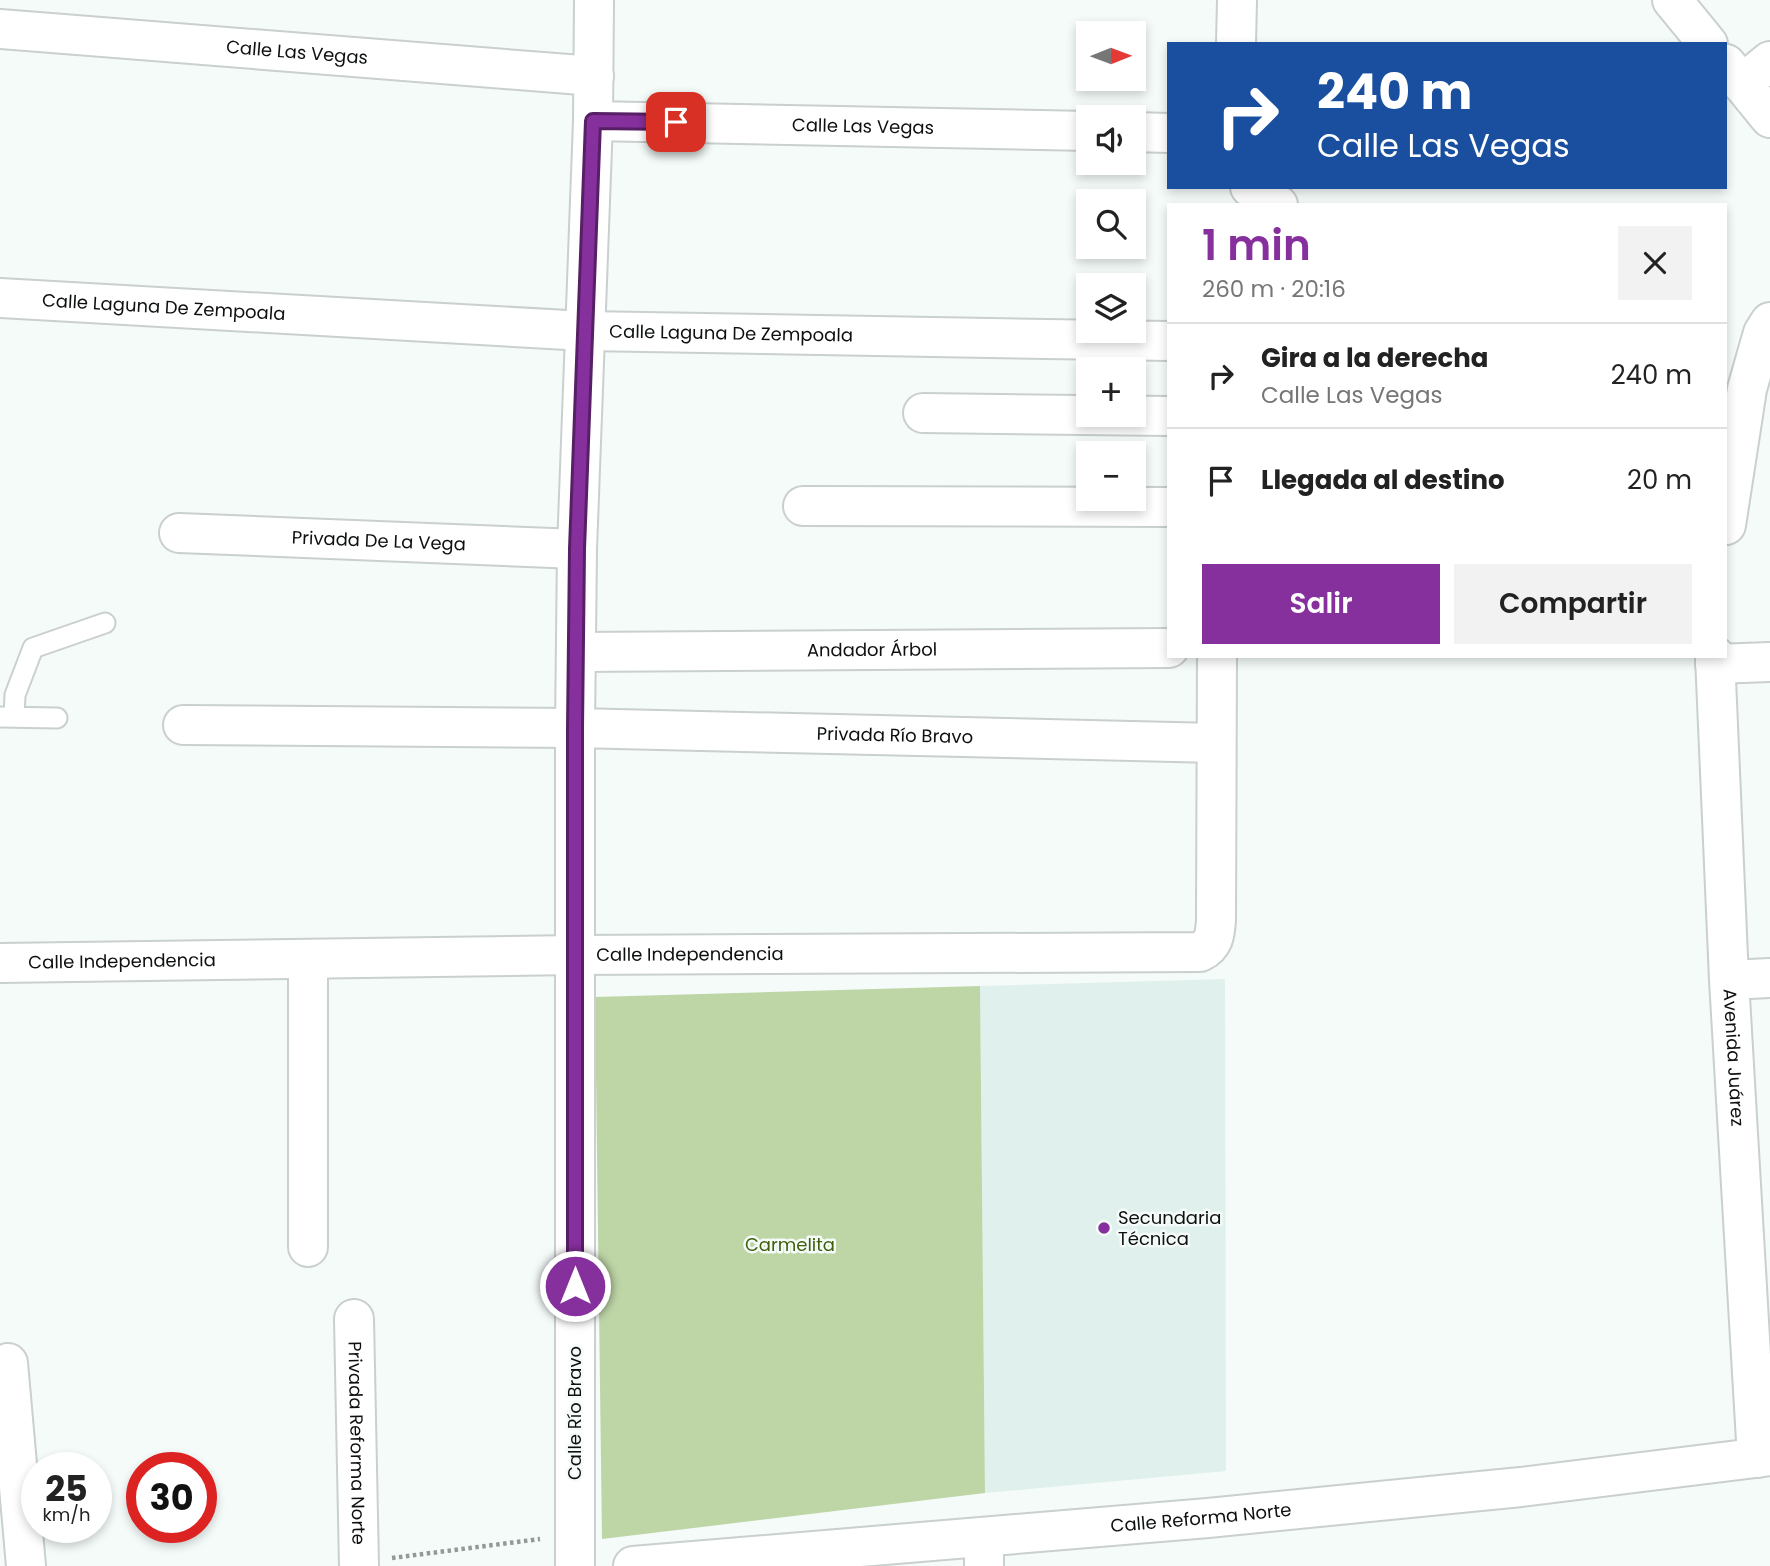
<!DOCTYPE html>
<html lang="es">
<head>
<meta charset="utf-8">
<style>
  body { margin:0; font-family:Poppins,sans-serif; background:#f2f2f2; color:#222; height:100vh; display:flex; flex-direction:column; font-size:26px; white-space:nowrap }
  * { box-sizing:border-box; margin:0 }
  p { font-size:23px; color:#767676 }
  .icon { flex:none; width:38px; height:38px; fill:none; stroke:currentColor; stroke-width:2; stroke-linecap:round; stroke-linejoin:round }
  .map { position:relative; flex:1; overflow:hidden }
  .side { position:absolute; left:1167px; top:203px; width:560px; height:455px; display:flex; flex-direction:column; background:#fff; border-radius:0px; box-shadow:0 4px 10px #0003 }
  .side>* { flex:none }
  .guide { position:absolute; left:1167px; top:42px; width:560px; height:147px; border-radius:0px; box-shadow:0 4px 10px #0003; background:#1a4fa0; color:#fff; overflow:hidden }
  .needle { width:46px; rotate:89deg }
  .controls { position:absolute; left:1076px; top:21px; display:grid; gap:14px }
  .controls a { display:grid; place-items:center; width:70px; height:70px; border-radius:0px; background:#fff; box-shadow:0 4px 10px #0003; font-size:35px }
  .speed { position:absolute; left:21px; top:1452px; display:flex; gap:14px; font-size:35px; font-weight:700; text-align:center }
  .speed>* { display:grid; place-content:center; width:91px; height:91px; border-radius:50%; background:#fff; box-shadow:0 4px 10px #0003; line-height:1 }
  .speed small { font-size:18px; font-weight:400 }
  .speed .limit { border:10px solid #d22; background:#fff; color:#111 }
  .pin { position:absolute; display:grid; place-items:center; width:60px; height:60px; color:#fff; margin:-30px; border-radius:14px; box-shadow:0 4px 10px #0006 }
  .me { position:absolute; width:77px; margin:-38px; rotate:0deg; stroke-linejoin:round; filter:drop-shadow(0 0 5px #0008) }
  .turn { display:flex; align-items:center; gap:24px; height:147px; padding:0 35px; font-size:32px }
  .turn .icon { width:91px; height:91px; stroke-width:2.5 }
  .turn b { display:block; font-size:49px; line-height:60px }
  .round { display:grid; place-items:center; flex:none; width:74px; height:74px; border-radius:0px; background:#f2f2f2 }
  .headline { display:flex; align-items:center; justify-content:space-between; height:119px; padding:0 35px }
  h1 { font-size:42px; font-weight:600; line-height:52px; color:#86309d }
  .primary-button { display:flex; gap:14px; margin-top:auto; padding:14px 35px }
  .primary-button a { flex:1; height:80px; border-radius:0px; background:#86309d; color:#fff; font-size:28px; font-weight:600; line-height:80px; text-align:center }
  .primary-button a+a { background:#f2f2f2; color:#222 }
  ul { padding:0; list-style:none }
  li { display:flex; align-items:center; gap:21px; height:105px; padding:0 35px; border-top:2px solid #e0e0e0 }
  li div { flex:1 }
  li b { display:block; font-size:26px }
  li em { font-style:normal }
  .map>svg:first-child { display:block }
  .built { fill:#e0f0ed }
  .green { fill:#bed5a6 }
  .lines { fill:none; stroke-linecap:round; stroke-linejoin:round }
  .lane-casing { stroke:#c9d0cf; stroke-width:23 }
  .street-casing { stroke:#c9d0cf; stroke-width:42 }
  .secondary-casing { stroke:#c9d0cf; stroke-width:42 }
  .path { stroke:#949998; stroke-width:4.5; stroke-dasharray:3.5 3.5; stroke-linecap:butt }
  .lane { stroke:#fff; stroke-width:19 }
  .street { stroke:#fff; stroke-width:38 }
  .secondary { stroke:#fff; stroke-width:38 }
  .route-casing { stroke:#571f66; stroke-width:18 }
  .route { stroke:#86309d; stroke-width:12 }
  .poi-dot { fill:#86309d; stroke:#f4fbf9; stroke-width:2.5 }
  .labels { text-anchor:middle; stroke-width:5; stroke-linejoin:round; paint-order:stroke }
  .street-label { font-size:18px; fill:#0e1010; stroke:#f4fbf9 }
  .poi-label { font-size:18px; fill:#0e1010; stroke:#f4fbf9; text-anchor:start }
  .park-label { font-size:18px; fill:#41600c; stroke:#f4fbf9 }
</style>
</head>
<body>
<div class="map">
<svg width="1770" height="1566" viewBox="0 0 1770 1566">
  <rect width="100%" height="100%" fill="#f4fbf9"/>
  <!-- built -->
  <path class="built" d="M1225 979 1226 1471 985 1493 980 986Z"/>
  <!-- green -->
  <path class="green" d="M980 986 985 1493 602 1539 595 997Z"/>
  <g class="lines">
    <defs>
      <path id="lane" d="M0 717 57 718
        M14 717 15 695 33 648 105 623"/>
      <g id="street">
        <path d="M1672 0 1708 44"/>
        <path id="s1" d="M0 29 594 76"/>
        <path d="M1236 44 1237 0"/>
        <path d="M1726 64 1770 118"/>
        <path d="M1742 84 1770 61"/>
        <path id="s2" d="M593 121 1088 131"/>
        <path d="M1134 132 1169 133"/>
        <path d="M1250 187 1278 205"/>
        <path id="s3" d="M0 298 585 331 1169 341"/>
        <path d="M923 413 1169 416"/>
        <path d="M803 506 1169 507"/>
        <path d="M1726 525 1747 389 1763 333 1770 322"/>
        <path id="s4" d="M179 533 577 549"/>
        <path id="s5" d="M576 652 1169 648"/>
        <path id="s6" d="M1715 656 1729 980 1757 1458"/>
        <path d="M1715 664 1770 662"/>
        <path id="s7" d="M183 725 575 728 1216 743"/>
        <path id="s8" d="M0 963 575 955 1200 952C1214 945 1215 935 1216 920L1217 656"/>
        <path d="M1729 980 1770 978"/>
        <path d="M308 1247V959"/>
        <path id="s9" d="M354 1319 359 1566"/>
        <path d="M8 1363 26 1566"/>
        <path d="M575 1566V728L577 549 593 121 594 0"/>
        <path d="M984 1566V1537"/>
      </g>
      <g id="secondary">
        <path id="s10" d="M633 1566 1208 1518 1521 1487 1770 1456"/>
      </g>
    </defs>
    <!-- lane casing -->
    <use href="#lane" class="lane-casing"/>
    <!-- street casing -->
    <use href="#street" class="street-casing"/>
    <!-- secondary casing -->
    <use href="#secondary" class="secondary-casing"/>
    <!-- path -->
    <path class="path" d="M392 1558 540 1539"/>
    <!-- lane -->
    <use href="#lane" class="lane"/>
    <!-- street -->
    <use href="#street" class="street"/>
    <!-- secondary -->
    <use href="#secondary" class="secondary"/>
  </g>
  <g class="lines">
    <defs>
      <path id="route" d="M575 1286V728L577 549 593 121 676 122"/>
    </defs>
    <!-- route casing -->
    <use href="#route" class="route-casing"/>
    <!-- route -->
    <use href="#route" class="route"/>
  </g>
  <!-- markers -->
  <circle class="poi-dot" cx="1104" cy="1228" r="7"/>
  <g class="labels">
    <!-- street labels -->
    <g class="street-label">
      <text dy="6" stroke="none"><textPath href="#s1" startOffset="298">Calle Las Vegas</textPath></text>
      <text dy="6" stroke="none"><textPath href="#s2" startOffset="270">Calle Las Vegas</textPath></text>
      <text dy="6" stroke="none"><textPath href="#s3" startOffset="164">Calle Laguna De Zempoala</textPath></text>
      <text dy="6" stroke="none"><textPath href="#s3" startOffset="732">Calle Laguna De Zempoala</textPath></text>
      <text dy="6" stroke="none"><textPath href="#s4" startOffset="200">Privada De La Vega</textPath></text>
      <text dy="6" stroke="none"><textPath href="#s5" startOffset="296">Andador Árbol</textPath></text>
      <text dy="6" stroke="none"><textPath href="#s7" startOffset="712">Privada Río Bravo</textPath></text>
      <text dy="6" stroke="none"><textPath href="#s8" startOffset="690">Calle Independencia</textPath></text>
      <text dy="6" stroke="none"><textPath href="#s8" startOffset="122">Calle Independencia</textPath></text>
      <text dy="6" stroke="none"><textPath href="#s6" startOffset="402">Avenida Juárez</textPath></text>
      <text transform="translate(575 1413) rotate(-90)" y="6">Calle Río Bravo</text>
      <text dy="6" stroke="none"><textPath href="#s9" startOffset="124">Privada Reforma Norte</textPath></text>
      <text dy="6" stroke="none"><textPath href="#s10" startOffset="570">Calle Reforma Norte</textPath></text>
    </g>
    <!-- poi labels -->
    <g class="poi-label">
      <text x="1118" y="1224">Secundaria<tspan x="1118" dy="21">Técnica</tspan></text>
    </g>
    <!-- park labels -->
    <g class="park-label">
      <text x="790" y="1251">Carmelita</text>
    </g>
  </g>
</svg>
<div class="controls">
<a><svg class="needle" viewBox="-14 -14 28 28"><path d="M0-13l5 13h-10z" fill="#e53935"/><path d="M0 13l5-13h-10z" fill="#767676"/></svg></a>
<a><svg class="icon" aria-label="sound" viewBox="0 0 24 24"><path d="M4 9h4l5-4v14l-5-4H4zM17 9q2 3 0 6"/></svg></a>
<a><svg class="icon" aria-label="search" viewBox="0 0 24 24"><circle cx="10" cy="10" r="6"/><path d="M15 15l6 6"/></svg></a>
<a><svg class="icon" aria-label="layers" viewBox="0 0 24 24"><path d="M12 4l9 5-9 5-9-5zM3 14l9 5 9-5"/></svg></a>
<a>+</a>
<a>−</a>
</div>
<div class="speed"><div>25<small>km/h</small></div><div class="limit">30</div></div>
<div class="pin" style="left:676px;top:122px;background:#d93025"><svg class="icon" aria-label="arrive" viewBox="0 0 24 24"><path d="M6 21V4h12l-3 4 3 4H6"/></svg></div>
<svg class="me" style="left:575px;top:1286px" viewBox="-20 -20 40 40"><circle r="17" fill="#86309d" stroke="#fff" stroke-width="3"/><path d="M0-11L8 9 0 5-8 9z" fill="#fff"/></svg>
<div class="guide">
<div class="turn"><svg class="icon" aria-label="right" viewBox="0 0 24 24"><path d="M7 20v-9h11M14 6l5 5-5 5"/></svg><div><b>240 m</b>Calle Las Vegas</div></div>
</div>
<section class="side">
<div class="headline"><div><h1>1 min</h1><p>260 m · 20:16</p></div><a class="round"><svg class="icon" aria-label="close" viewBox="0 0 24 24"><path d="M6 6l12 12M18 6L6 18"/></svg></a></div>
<ul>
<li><svg class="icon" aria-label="right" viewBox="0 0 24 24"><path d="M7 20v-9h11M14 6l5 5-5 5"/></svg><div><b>Gira a la derecha</b><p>Calle Las Vegas</p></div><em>240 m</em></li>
<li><svg class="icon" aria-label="arrive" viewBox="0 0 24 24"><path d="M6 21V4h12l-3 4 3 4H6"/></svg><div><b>Llegada al destino</b></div><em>20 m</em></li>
</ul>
<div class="primary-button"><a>Salir</a><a>Compartir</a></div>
</section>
</div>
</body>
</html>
